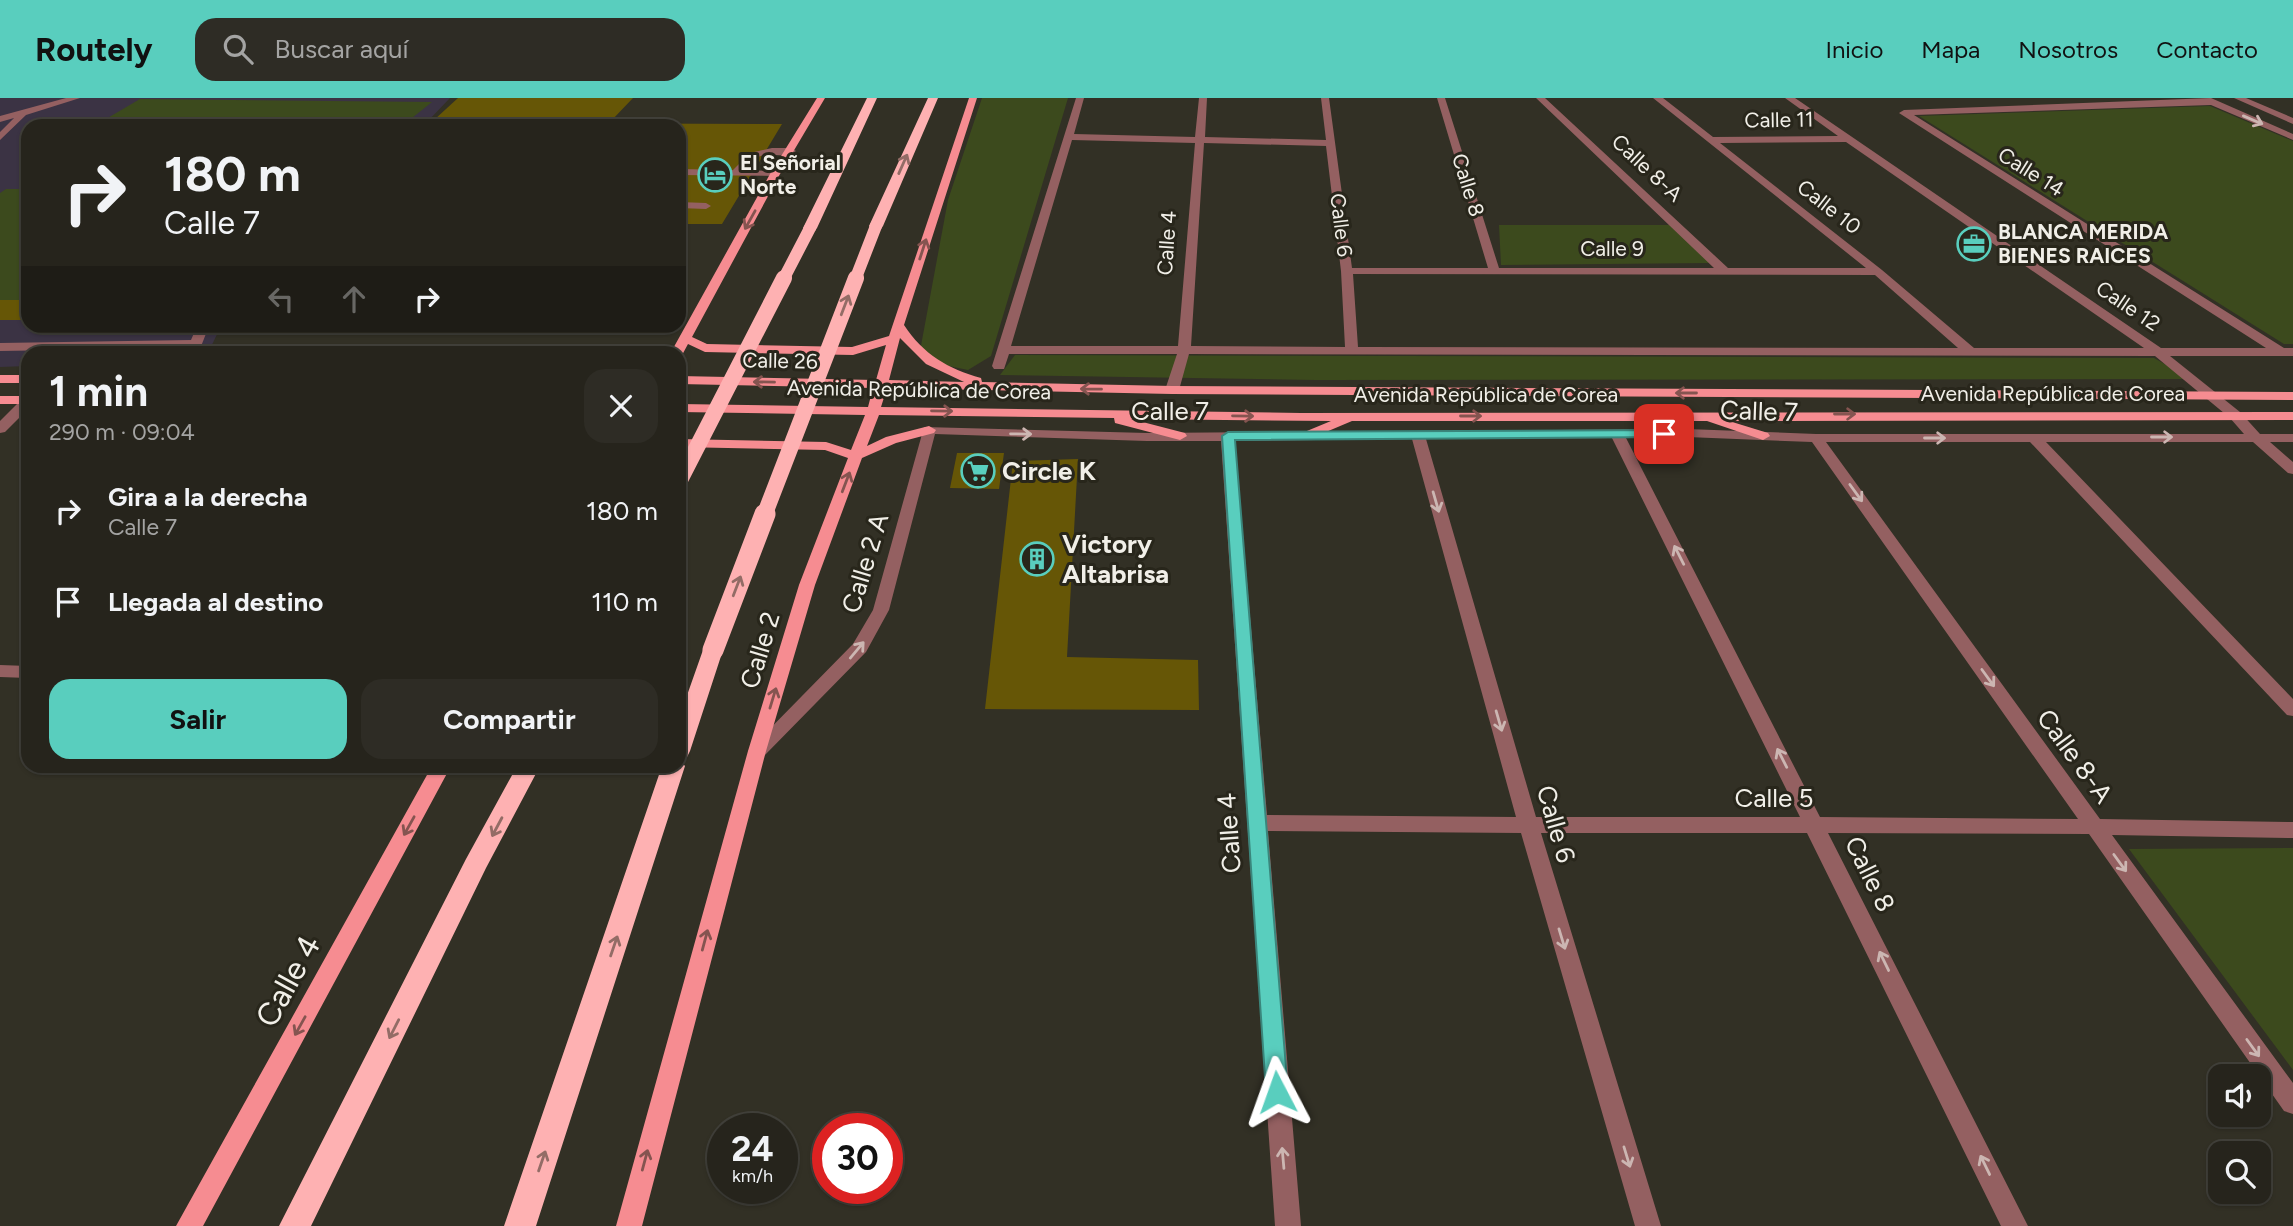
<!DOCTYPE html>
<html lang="es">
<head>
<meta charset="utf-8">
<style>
  body { margin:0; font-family:Figtree,sans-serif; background:#2e2c25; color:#f1f3f6; height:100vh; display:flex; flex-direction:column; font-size:26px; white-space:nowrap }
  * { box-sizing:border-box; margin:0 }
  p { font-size:23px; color:#a4a4a3 }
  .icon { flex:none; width:38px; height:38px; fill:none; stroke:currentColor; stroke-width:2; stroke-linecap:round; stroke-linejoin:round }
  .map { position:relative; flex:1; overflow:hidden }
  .details { position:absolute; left:21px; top:248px; width:665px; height:427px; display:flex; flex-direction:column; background:#26241c; border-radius:21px; box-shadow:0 2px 5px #0004,0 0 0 2px #42413b }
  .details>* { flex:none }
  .top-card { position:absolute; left:21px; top:21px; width:665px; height:214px; border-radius:21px; box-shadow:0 2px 5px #0004,0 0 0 2px #42413b; background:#26241c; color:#f1f3f6; overflow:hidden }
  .buttons { position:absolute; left:2208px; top:966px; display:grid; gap:14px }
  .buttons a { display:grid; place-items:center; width:63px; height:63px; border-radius:14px; background:#26241c; box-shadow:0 2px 5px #0004,0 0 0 2px #42413b; font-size:35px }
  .speed { position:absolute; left:707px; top:1015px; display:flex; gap:14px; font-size:35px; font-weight:700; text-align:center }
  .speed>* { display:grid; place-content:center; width:91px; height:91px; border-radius:50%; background:#26241c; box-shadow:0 2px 5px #0004,0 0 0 2px #42413b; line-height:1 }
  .speed small { font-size:18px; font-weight:400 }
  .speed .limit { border:10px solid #d22; background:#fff; color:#111 }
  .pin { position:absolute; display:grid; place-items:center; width:60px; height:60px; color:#fff; margin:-30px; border-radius:14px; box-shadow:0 4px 10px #0006 }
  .me { position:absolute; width:77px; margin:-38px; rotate:356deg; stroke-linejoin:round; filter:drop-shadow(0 0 5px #0008) }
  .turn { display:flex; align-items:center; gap:24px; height:147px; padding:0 28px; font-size:32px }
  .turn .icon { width:91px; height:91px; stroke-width:2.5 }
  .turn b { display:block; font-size:49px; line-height:60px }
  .lanes { display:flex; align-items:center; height:66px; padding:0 28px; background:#0003; justify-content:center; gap:35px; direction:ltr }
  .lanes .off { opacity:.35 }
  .round { display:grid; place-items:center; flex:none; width:74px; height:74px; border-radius:21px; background:#2e2c25 }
  .head { display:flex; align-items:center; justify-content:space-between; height:119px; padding:0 28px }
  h1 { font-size:42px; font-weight:700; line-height:52px }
  .action { display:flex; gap:14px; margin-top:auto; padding:14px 28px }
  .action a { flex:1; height:80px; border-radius:21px; background:#59cebe; color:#111; font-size:28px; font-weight:700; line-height:80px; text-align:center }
  .action a+a { background:#2e2c25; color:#f1f3f6 }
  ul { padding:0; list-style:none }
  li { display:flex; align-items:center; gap:21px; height:91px; padding:0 28px }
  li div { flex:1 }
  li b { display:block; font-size:26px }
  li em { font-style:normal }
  header { display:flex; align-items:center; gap:42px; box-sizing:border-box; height:98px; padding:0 35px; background:#59cebe; color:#111 }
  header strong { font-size:33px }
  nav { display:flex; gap:38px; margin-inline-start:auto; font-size:24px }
  .search { width:490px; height:63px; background:#2e2c25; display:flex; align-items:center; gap:18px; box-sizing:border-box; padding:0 24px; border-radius:21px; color:#a4a4a3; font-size:26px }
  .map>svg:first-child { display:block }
  .education { fill:#3b3344 }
  .green { fill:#3c4a1d }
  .building { fill:#665606 }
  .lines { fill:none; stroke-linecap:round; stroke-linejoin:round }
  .minor { fill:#946061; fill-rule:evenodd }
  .major { fill:#f68c91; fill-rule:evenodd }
  .highway { fill:#feb1b2; fill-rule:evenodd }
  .highway-bridge-far2 { stroke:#feb1b2; stroke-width:12 }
  .highway-bridge-far1 { stroke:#feb1b2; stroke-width:16 }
  .highway-bridge { stroke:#feb1b2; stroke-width:21 }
  .oneway { stroke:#ccb6b2 }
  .oneway2 { stroke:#936c66 }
  .oneway3 { stroke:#855450 }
  .route { fill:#59cebe; stroke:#3a867c; stroke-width:2 }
  .labels { text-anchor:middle; stroke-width:6; stroke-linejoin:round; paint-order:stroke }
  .far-street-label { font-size:21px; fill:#f1efe8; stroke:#28261b }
  .far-poi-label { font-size:21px; font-weight:bold; fill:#f1efe8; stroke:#28261b; text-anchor:start }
  .street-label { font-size:26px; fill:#f1efe8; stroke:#28261b }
  .poi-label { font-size:26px; font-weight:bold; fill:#f1efe8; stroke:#28261b; text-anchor:start }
  .near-street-label { font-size:32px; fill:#f1efe8; stroke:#28261b }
</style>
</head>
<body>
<header>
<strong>Routely</strong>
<div class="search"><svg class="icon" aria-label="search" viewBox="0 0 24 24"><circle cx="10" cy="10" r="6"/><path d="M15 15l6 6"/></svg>Buscar aquí</div>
<nav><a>Inicio</a><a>Mapa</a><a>Nosotros</a><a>Contacto</a></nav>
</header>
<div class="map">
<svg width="2293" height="1128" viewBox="0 0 2293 1128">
  <rect width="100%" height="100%" fill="#323025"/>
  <!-- education -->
  <path class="education" d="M0 0H450L427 24 500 25 498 28H28V228H221L208 255 28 256V268L0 269Z"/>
  <!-- green -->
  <path class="green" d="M982 0H1068L991 258 968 272 939 266 920 253 948 102Z
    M140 1 432 4 402 28H94Z
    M2210 8 2293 43V246H2284L1919 18Z
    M6 91H28V202H0V95Z
    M1499 127H1672L1711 165 1501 167Z
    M1015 257 2154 260 2191 281 1316 282 1000 277Z
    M2293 750V972L2129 751Z"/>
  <!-- building -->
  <path class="building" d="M458 0H633L611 23 434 22Z
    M508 25 782 26 722 126H679V28H505Z
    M0 202H28V222H0Z
    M957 355H1004L999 391 950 390Z
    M1078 361 1067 559 1198 562 1199 612 985 611 1013 363Z"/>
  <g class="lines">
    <!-- minor -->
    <path class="minor" d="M66 0H80L26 17 0 42V34L14 20 0 24V18Z
      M1076 0H1084L1074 36 1195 39 1199 0H1207L1205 39 1326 42 1321 0H1329L1352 170H1488L1437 0H1445L1499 170H1714L1536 0H1545L1728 170H1866L1653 0H1663L1713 39 1838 38 1785 0H1795L2161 250H2266L1899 15 1904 12 2211 0 2293 36V42L2211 7 1914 17 2284 250H2293V258H2170L2240 314 2260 336H2293V344H2270L2293 364V376L2288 375 2253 344H2046L2293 601V618L2287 617 2030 344H1826L2100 721 2293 724V740L2112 737 2293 985V1016L2284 1013 2089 736 1828 735 2028 1128H2001L1807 735H1541L1661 1128H1635L1521 735 1268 733 1301 1128H1275L1221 343H1147L935 336 889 512 866 554 764 658H750L748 653 853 546 873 512 924 329 1147 335 1687 331 1816 336H2244L2230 320 2155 258 1189 256 1179 292 1172 296 1165 292 1177 256H1009L1004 271H994L992 268ZM1072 42 1195 45 1178 248H1011ZM1846 44 2144 250H1974L1882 172 1720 45ZM1204 45 1326 48 1341 173 1345 249 1191 248ZM1353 176 1875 177 1958 250 1358 249ZM1687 339 1812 344 2078 721 1820 719 1626 340ZM1612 340 1800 719H1536L1426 341ZM1412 341 1516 719 1267 717 1235 343Z
      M2234 0H2246L2293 20V26Z
      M772 50H791L796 53C776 65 765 45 743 72L775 73 779 74V78L679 77V71L733 72 750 55Z
      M679 104 706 105 711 108 706 111 679 110Z
      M197 228H209L198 256H185L187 250 0 253V245L191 242Z
      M28 299V311L5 334 0 335V323L23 300Z
      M0 567 28 568V580L0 579Z"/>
    <!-- major -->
    <path class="major" d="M817 0H825L780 76 692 239 707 246 852 249 889 238 969 0H977L904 227C923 256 948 271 981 280L982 284 1172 288 2293 294V302L1172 296 887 290 881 309 1301 315 2293 314V322L1729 323 1768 335 1770 338 1763 342 1707 323H1352L1307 342 1300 338 1302 335 1331 323 1131 321 1185 335 1187 338 1180 342 1115 325 1114 320 879 317 867 348 886 339 929 328 936 332 934 335 896 345 862 360 815 487 766 653 642 1128H616L748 653 799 487 848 360 825 352 679 349V341L826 344 851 352 865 317 679 314V306L868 309 873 290 679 286V278L876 282 886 247 853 257 705 254 688 246 681 259 679 256H670L770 76ZM900 240 926 266 964 284 889 282Z
      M0 277H28V285H0Z
      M0 298H28V306H0Z
      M432 668H451L203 1128H176Z"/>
    <!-- highway -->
    <path class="highway" d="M867 0H877L817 130 815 133H805L803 130Z
      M928 0H938L883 128 881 131H871L869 128Z
      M713 545 720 547 723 552 690 653 687 659 679 661 685 668 536 1128H504L662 668H679V620L703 552 706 547Z
      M517 668H540L486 770 311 1128H279L466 761Z"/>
    <!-- highway-bridge-far2 -->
    <path class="highway-bridge-far2" d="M783 182 810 130
      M855 182 876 128"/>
    <!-- highway-bridge-far1 -->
    <path class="highway-bridge-far1" d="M679 384 784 180
      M764 418 856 180"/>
    <!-- highway-bridge -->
    <path class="highway-bridge" d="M713 552 765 416"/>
  </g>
  <!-- one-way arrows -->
  <defs><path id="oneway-shaft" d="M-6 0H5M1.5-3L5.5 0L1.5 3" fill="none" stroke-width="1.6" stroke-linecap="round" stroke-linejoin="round" transform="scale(1.75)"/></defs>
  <g class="oneway">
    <use href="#oneway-shaft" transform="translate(2253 22) rotate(23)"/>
    <use href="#oneway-shaft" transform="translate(1021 336) rotate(1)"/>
    <use href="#oneway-shaft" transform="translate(2162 339)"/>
    <use href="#oneway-shaft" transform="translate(1935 340)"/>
    <use href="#oneway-shaft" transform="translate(1856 395) rotate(54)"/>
    <use href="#oneway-shaft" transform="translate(1436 404) rotate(74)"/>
    <use href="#oneway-shaft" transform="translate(1679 457) rotate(-117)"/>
    <use href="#oneway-shaft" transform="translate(857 552) rotate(-50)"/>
    <use href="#oneway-shaft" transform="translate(1988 580) rotate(54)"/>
    <use href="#oneway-shaft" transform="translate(1499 623) rotate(74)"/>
    <use href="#oneway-shaft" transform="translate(1782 660) rotate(-117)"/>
    <use href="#oneway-shaft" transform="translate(2120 765) rotate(54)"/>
    <use href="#oneway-shaft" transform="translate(1562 841) rotate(73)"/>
    <use href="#oneway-shaft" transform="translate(1884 863) rotate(-116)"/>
    <use href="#oneway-shaft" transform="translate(2253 950) rotate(54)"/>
    <use href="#oneway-shaft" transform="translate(1627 1059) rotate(73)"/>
    <use href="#oneway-shaft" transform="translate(1283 1060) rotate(-95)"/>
    <use href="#oneway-shaft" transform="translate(1985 1067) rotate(-116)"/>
  </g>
  <g class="oneway2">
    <use href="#oneway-shaft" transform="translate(903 66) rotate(-66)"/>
    <use href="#oneway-shaft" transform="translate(845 207) rotate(-69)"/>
    <use href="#oneway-shaft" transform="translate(737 488) rotate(-69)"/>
    <use href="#oneway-shaft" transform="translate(497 729) rotate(118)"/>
    <use href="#oneway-shaft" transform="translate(614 848) rotate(-71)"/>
    <use href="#oneway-shaft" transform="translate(394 931) rotate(117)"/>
    <use href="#oneway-shaft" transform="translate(542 1063) rotate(-71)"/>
  </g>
  <g class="oneway3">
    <use href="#oneway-shaft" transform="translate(750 122) rotate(119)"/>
    <use href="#oneway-shaft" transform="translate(923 151) rotate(-72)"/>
    <use href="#oneway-shaft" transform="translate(764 284) rotate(-179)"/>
    <use href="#oneway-shaft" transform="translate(1091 291) rotate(-179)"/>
    <use href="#oneway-shaft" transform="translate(1686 295) rotate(-180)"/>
    <use href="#oneway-shaft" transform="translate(942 313) rotate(1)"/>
    <use href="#oneway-shaft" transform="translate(1845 316)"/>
    <use href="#oneway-shaft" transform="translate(1243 318) rotate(1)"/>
    <use href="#oneway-shaft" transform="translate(1471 318)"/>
    <use href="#oneway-shaft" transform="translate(846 384) rotate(-69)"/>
    <use href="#oneway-shaft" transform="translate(773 600) rotate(-73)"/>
    <use href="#oneway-shaft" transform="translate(409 728) rotate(119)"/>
    <use href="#oneway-shaft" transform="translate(705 842) rotate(-75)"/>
    <use href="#oneway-shaft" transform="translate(300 928) rotate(119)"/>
    <use href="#oneway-shaft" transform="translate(645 1062) rotate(-75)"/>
  </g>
  <!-- route -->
  <path class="route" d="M1664 332 1669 333V339L1235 342 1288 994 1285 1001 1277 1004 1270 1001 1266 994 1222 338 1228 334Z"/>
  <!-- icons -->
  <defs>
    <symbol id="hotel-ring" viewBox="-11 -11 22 22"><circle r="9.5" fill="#28261b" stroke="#59cebe" stroke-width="1.5"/><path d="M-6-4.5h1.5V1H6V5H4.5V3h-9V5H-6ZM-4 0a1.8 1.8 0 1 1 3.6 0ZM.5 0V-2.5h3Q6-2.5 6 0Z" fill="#59cebe"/></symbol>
    <symbol id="office-ring" viewBox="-11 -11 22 22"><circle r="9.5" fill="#28261b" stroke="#59cebe" stroke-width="1.5"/><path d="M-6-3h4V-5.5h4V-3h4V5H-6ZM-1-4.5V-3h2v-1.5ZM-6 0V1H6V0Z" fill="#59cebe"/></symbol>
    <symbol id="supermarket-ring" viewBox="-11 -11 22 22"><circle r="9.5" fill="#28261b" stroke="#59cebe" stroke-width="1.5"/><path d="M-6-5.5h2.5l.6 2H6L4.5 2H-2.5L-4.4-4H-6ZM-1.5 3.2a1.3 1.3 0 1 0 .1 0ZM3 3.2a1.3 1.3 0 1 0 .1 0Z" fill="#59cebe"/></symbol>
    <symbol id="building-ring" viewBox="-11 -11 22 22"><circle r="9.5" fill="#28261b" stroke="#59cebe" stroke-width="1.5"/><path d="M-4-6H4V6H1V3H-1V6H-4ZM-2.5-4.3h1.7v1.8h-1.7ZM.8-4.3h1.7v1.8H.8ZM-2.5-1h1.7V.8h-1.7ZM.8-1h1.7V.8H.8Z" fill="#59cebe"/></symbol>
  </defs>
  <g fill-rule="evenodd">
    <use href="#hotel-ring" x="696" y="58" width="38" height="38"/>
    <use href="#office-ring" x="1955" y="127" width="38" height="38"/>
    <use href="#supermarket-ring" x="959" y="354" width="38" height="38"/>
    <use href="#building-ring" x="1018" y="442" width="38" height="38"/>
  </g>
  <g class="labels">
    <!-- far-street labels -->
    <g class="far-street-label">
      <text transform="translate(1779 22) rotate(-1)" y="7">Calle 11</text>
      <text transform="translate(1647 70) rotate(43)" y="7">Calle 8-A</text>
      <text transform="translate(2031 74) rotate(32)" y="7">Calle 14</text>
      <text transform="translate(1468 87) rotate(73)" y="7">Calle 8</text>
      <text transform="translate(1829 109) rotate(38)" y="7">Calle 10</text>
      <text transform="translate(1341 127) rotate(83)" y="7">Calle 6</text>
      <text transform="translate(1167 145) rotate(-86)" y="7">Calle 4</text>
      <text x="1612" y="158">Calle 9</text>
      <text transform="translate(2128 208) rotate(34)" y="7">Calle 12</text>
      <text transform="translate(780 263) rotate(1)" y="7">Calle 26</text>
      <text transform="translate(919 292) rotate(1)" y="7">Avenida República de Corea</text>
      <text x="2053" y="303">Avenida República de Corea</text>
      <text x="1486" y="304">Avenida República de Corea</text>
    </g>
    <!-- far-poi labels -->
    <g class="far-poi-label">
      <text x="740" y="72">El Señorial<tspan x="740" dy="24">Norte</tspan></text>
      <text x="1998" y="141">BLANCA MERIDA<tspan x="1998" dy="24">BIENES RAICES</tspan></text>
    </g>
    <!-- street labels -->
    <g class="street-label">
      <text x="1170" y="322">Calle 7</text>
      <text transform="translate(1759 313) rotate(2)" y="9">Calle 7</text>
      <text transform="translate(865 465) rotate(-73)" y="9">Calle 2 A</text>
      <text transform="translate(760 552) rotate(-73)" y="9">Calle 2</text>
      <text transform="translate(2075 658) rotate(54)" y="9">Calle 8-A</text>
      <text x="1774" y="709">Calle 5</text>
      <text transform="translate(1556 726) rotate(74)" y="9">Calle 6</text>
      <text transform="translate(1229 735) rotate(-94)" y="9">Calle 4</text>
      <text transform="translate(1870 776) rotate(64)" y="9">Calle 8</text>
    </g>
    <!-- poi labels -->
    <g class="poi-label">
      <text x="1002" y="382">Circle K</text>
      <text x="1062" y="455">Victory<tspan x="1062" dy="30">Altabrisa</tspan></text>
    </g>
    <!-- near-street labels -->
    <g class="near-street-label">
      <text transform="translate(288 883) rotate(-61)" y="11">Calle 4</text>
    </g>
  </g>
</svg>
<div class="buttons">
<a><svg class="icon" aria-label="sound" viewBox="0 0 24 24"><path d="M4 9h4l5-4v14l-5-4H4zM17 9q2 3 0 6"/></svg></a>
<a><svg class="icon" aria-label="search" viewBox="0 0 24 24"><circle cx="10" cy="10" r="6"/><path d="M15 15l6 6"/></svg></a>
</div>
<div class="speed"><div>24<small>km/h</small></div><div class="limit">30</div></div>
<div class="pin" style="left:1664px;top:336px;background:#d93025"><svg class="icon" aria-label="arrive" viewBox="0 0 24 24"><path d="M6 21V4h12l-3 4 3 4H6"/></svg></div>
<svg class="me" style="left:1277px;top:994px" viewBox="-20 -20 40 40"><path d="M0-17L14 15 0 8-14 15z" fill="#59cebe" stroke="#fff" stroke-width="4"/></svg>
<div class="top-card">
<div class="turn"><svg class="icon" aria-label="right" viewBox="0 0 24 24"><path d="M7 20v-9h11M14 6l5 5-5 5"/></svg><div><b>180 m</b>Calle 7</div></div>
<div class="lanes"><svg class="icon off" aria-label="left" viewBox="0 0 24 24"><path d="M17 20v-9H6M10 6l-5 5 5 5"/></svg><svg class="icon off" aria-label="ahead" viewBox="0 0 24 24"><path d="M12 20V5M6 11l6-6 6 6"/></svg><svg class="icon" aria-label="right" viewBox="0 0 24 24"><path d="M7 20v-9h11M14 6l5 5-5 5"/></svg></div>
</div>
<section class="details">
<div class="head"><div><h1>1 min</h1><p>290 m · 09:04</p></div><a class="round"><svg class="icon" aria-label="close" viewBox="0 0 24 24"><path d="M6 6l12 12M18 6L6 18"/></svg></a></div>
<ul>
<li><svg class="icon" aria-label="right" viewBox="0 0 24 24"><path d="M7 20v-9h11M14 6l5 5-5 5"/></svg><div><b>Gira a la derecha</b><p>Calle 7</p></div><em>180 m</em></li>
<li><svg class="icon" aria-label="arrive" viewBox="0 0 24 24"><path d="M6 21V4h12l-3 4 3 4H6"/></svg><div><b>Llegada al destino</b></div><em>110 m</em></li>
</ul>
<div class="action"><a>Salir</a><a>Compartir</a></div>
</section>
</div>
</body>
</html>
